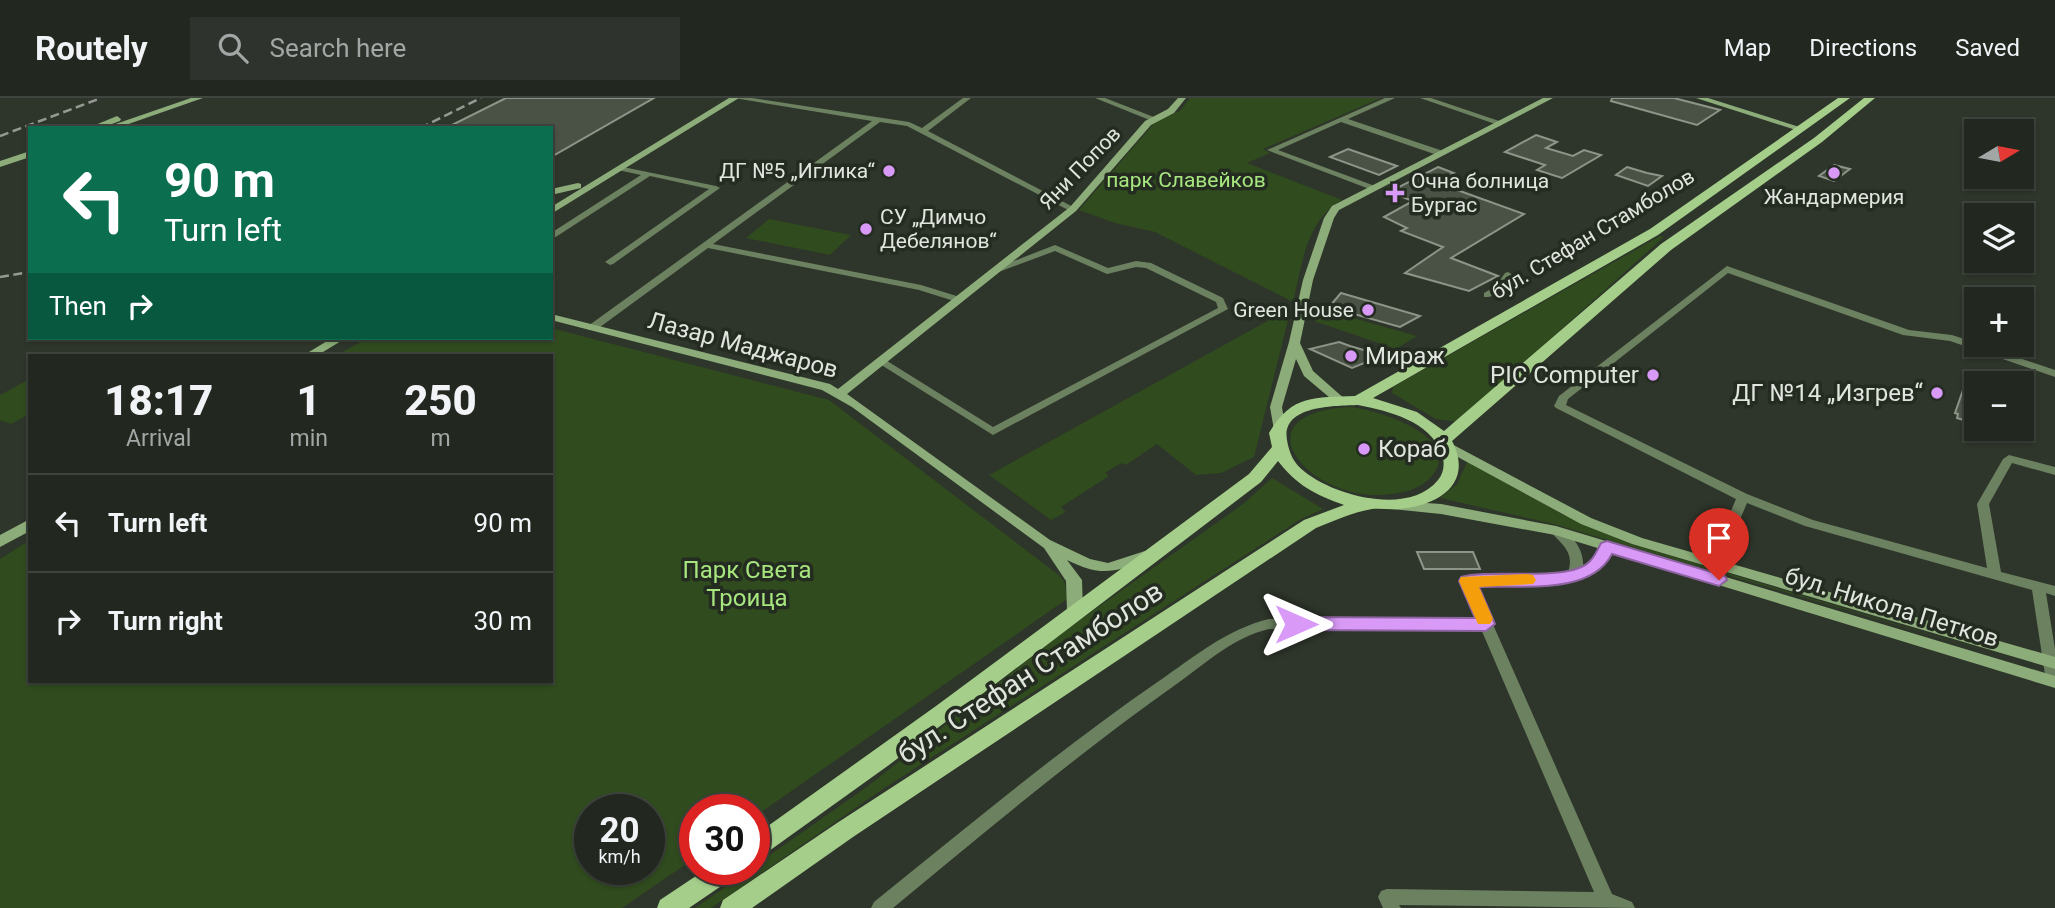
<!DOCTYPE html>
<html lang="en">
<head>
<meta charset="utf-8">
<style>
  body { margin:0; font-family:Roboto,sans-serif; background:#2e342d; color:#f1f3f6; height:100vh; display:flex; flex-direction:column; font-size:26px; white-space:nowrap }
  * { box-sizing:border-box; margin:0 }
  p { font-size:23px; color:#a2a6a5 }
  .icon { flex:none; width:38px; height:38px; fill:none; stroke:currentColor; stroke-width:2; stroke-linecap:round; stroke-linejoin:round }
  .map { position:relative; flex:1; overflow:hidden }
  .panel { position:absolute; left:28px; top:256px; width:525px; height:329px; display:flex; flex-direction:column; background:#222820; border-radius:0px; box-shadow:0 2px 5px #0004,0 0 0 2px #3f443e }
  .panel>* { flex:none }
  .guide { position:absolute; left:28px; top:28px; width:525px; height:214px; border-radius:0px; box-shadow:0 2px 5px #0004,0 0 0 2px #3f443e; background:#0b6e4f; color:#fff; overflow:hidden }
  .needle { width:46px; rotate:80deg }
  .tools { position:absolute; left:1964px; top:21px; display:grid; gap:14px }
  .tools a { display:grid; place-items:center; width:70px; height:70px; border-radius:0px; background:#222820; box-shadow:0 2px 5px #0004,0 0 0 2px #3f443e; font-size:35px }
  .speed { position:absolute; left:574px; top:696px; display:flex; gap:14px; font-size:35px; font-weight:700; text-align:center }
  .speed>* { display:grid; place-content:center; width:91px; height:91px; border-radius:50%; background:#222820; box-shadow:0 2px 5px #0004,0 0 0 2px #3f443e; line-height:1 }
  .speed small { font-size:18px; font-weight:400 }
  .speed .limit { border:10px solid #d22; background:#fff; color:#111 }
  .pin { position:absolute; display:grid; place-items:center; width:60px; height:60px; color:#fff; margin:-72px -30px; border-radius:50% 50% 50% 0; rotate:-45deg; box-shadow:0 0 7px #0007 }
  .pin .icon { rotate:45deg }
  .me { position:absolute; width:77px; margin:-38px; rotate:90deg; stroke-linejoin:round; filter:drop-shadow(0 0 5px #0008) }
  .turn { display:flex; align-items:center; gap:24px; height:147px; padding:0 21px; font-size:32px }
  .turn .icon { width:91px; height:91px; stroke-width:2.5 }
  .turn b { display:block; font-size:49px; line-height:60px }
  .then { display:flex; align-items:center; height:66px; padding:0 21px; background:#0003; gap:14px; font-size:26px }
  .eta { display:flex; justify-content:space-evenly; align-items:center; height:119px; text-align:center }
  .eta b { font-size:42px; font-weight:800; line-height:49px }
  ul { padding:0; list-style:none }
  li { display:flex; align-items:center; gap:21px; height:98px; padding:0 21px; border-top:2px solid #3f443e }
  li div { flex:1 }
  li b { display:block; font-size:26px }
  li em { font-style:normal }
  header { display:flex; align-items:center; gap:42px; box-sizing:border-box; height:98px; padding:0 35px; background:#222820; border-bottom:2px solid #3f443e }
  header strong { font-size:33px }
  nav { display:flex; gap:38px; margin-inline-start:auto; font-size:24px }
  .search { width:490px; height:63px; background:#2e342d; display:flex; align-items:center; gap:18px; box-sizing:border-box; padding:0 24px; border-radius:0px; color:#a2a6a5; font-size:26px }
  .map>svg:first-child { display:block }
  .green { fill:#304b1e; fill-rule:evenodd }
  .building { fill:#4a5145; stroke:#8c9587; stroke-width:2 }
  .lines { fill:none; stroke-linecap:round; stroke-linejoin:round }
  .street { fill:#6c8160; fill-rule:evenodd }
  .secondary { fill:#8cad79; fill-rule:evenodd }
  .primary { fill:#a5ce8b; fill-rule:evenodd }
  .rail { stroke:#949a91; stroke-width:2.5; stroke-dasharray:9 4.5; stroke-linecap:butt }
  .route { fill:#d99af7; stroke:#8d64a1; stroke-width:2 }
  .slow { fill:#f59e0b }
  .poi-dot { fill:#d99af7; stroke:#242b20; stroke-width:2.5 }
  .labels { text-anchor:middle; stroke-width:7; stroke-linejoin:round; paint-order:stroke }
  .far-street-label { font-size:21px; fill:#e0e5de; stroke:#242b20 }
  .far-poi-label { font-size:21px; fill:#e0e5de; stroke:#242b20; text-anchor:end }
  .far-park-label { font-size:21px; fill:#a7e67e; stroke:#242b20 }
  .street-label { font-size:24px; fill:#e0e5de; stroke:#242b20 }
  .poi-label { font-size:24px; fill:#e0e5de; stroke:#242b20; text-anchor:start }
  .park-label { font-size:24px; fill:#a7e67e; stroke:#242b20 }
  .near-street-label { font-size:28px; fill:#e0e5de; stroke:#242b20 }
</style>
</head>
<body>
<header>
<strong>Routely</strong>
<div class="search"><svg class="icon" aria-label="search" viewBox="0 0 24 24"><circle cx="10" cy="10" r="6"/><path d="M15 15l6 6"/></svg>Search here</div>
<nav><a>Map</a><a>Directions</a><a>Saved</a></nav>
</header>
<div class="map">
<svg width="2055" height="810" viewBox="0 0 2055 810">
  <rect width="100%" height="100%" fill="#2e352a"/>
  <!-- green -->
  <path class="green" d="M1190 0H1381L1263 51 1270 55 1247 65 1342 102C1306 122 1302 167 1293 204L1155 134 1115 125 1079 112 1156 23 1180 13Z
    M769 121 851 137 830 157 746 140Z
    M1660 138 1664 139 1458 324 1436 321 1392 295 1393 289Z
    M1291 210 1254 359 1221 375 1196 377 1157 346 1126 367 1121 365 1105 375 1109 378 1061 409 1066 414 1051 422 989 377Z
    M1321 211 1417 238 1396 251 1314 223Z
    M551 230 829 302 1060 478 1065 485 1067 501 754 719V712H695V760L622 810H0V461L30 442V583H551V257H337L368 240H551ZM590 712H649V772H590Z
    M30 281V316L11 326 0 322V297Z
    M1351 309C1377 312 1468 339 1430 380 1420 391 1405 394 1391 396 1310 407 1233 314 1351 309Z
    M1469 360 1561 416 1631 446 2015 562 1554 426 1440 400 1457 386Z
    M1272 380 1323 411 1301 421 880 693 711 810H695L750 772H754V768L868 688 1066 532 1243 406Z"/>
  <!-- building -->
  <path class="building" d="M506 0H654L551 59V30H446Z
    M1612 0H1674L1720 12 1697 27 1611 3Z
    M1536 37 1557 44 1546 50 1573 58 1584 52 1601 57 1562 80 1537 72 1545 67 1505 54Z
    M1348 51 1397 68 1379 77 1330 59Z
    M1834 67 1850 71 1834 83 1819 78Z
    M1438 69 1454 75 1435 84 1524 116 1451 160 1498 178 1469 193 1405 175 1443 149 1401 133 1407 130 1384 119 1413 103 1389 94Z
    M1627 69 1647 75 1662 78 1648 88 1616 77Z
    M1341 195 1420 218 1400 229 1329 209Z
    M1339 244 1350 248 1381 257 1374 265 1369 263 1352 270 1310 251Z
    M1967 289 1976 292V326L1957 320 1958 316 1955 315 1963 292 1966 293Z
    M1417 454H1473L1480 471H1424Z"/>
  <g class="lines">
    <!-- street -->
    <path class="street" d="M734 0H752L909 24 922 30 963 0H971L928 33 1077 111 1070 113 907 28 880 24 713 146 921 187 960 199V203H954L919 192 708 150 596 232H588V228L872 23Z
      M1095 0H1105L1159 21 1152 23Z
      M1385 0H1395L1348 21 1443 53V57H1437L1341 24 1278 52 1375 88V92H1372L1267 52Z
      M1420 0H1431L1505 25 1498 27Z
      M618 68 716 88 720 90 613 166 610 167 605 164 709 91 650 78 551 142V135L641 77 618 72Z
      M1055 147 1108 170 1136 163 1151 165 1223 200 1228 211 993 337 875 263 880 260 884 261 993 329 1218 210 1216 204 1146 170 1136 169 1107 176 1055 153 996 175H990L988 173Z
      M1727 168 1909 232 1952 237 1976 245V247H1981L2055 272V279L1950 243 1903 237 1728 175 1568 301 1566 307 1747 396 1813 422 1987 470 1977 406 2003 361 2009 357 2055 369V377L2012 365 1989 406 2001 474 2055 488V498L2046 495 2055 551V588L2048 587 2046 583 2032 492 1805 428 1747 405 1727 452 1717 468H1707L1705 465 1715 451 1736 401 1556 310 1554 308 1559 298Z
      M1508 174 1513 177C1506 188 1498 200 1484 199V195L1496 188 1505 175Z
      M1556 429C1572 435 1585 452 1583 470L1593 463 1602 445H1612L1613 448C1610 456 1606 465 1600 472 1578 491 1505 488 1476 488L1612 796 1632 804 1635 810 1399 807 1401 810H1383L1378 799 1381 793 1387 791 1594 794 1481 531H1269C1234 539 1206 565 1178 585 1079 655 986 733 893 810H871L874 804C967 729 1060 651 1159 583 1194 559 1227 531 1269 521H1477L1460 483 1462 480 1532 478 1568 474C1575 454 1562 447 1550 433Z"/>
    <!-- secondary -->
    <path class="secondary" d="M191 0H203L117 30H104Z
      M729 0H739L551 116V109Z
      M1178 0H1186L1174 15 1151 27 1076 113 847 296 1050 442 1090 461 1108 465 1145 453 1150 454 1152 458 1150 462C1114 473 1103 480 1067 462L1082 482 1083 513 1081 517H1069L1067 513 1066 483 1044 450 852 309 822 292 551 222V216L830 286 838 291 1070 109 1145 23 1168 11Z
      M1543 0H1553L1339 112 1334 120 1313 182 1300 245 1313 273 1346 302 1340 306 1336 305 1304 278 1296 261 1282 309 1285 329 1279 333 1274 332 1270 309 1289 244 1303 182 1324 120 1332 108Z
      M1696 0H1708L1806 31 1799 33Z
      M117 18 121 21 120 23 101 30H88Z
      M30 53V59L0 69V63Z
      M578 85 581 86V90L551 97V91Z
      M332 240H346L318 257H304Z
      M1448 344 1591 420 1642 440 2055 559V571L1632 446 1581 426 1443 351 1441 348Z
      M1397 403 1441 406 1556 428 2055 578V590L1555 437 1441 416 1392 411 1390 408 1392 405Z
      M30 421V433L0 449V437Z"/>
    <!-- primary -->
    <path class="primary" d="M1838 0H1850L1658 137 1373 300 1417 314 1444 333 1661 146 1814 40 1864 0H1875L1822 44 1671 152 1452 343C1474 385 1439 408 1399 411 1390 412 1381 410 1372 411 1353 414 1334 423 1316 430L853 739 752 810H720L723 802 837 725 1304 422 1344 407C1316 397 1296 387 1278 363L1261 384 889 667 762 758 754 761V738L936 608 1249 376 1272 349 1269 335C1292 296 1314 300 1355 298L1650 131ZM1358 307C1389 313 1430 323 1442 356 1445 365 1444 375 1438 382 1409 418 1335 398 1305 374 1294 366 1289 355 1287 342 1281 307 1335 308 1358 307Z
      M705 772H736L733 780 689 810H657L660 802Z"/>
    <!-- rail -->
    <path class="rail" d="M420 30 481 0
      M0 38 101 0
      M0 179 30 174"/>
  </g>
  <!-- route -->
  <path class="route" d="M1607 443 1725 478 1727 482 1719 488 1612 456C1590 498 1520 487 1479 489L1495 526 1486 533 1296 532 1287 526 1296 519 1475 520 1459 483 1461 479C1491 470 1570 485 1590 463 1595 458 1598 451 1601 445Z"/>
  <!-- slow -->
  <path class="slow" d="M1527 476 1533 477 1536 482 1533 486 1479 489 1493 521 1490 526H1478L1459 483 1461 479Z"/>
  <!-- markers -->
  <g class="poi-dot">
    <circle cx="889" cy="73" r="7"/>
    <circle cx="1834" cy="75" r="7"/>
    <path d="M1391.5 84.5h7v7h7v7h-7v7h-7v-7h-7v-7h7z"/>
    <circle cx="866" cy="131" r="7"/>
    <circle cx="1368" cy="212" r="7"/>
    <circle cx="1351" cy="258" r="7"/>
    <circle cx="1653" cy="277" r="7"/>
    <circle cx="1937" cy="295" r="7"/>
    <circle cx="1364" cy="351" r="7"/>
  </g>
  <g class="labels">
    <!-- far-street labels -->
    <g class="far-street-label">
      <text transform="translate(1080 70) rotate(-46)" y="7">Яни Попов</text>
      <text transform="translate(1593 136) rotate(-31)" y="7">бул. Стефан Стамболов</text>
    </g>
    <!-- far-poi labels -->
    <g class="far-poi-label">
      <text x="875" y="80">ДГ №5 „Иглика“</text>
      <text x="1411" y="90" text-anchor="start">Oчна болница<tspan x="1411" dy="24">Бургас</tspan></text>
      <text x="1834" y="106" text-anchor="middle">Жандармерия</text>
      <text x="880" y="126" text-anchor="start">СУ „Димчо<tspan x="880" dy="24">Дебелянов“</tspan></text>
      <text x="1354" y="219">Green House</text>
    </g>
    <!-- far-park labels -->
    <g class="far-park-label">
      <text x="1186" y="89">парк Славейков</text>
    </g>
    <!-- street labels -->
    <g class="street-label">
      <text transform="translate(743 247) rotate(15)" y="8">Лазар Маджаров</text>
      <text transform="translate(1892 509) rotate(17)" y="8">бул. Никола Петков</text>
    </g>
    <!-- poi labels -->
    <g class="poi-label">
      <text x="1365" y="266">Мираж</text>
      <text x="1639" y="285" text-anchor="end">PIC Computer</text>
      <text x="1923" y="303" text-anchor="end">ДГ №14 „Изгрев“</text>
      <text x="1378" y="359">Кораб</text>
    </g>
    <!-- park labels -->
    <g class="park-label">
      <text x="747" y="480">Парк Света<tspan x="747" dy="28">Троица</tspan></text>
    </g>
    <!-- near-street labels -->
    <g class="near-street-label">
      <text transform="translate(1030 574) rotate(-33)" y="10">бул. Стефан Стамболов</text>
    </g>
  </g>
</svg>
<div class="tools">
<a><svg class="needle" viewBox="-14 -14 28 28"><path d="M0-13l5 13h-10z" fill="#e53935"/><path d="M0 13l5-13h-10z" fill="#a2a6a5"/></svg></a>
<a><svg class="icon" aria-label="layers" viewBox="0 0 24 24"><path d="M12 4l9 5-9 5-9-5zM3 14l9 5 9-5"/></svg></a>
<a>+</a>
<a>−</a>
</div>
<div class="speed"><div>20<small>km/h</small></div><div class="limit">30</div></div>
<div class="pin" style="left:1719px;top:482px;background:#d93025"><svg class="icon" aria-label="arrive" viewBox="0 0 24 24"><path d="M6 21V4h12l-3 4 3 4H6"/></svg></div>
<svg class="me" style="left:1296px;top:526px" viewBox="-20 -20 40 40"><path d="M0-17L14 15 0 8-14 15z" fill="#d99af7" stroke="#fff" stroke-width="4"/></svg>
<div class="guide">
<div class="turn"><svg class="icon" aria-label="left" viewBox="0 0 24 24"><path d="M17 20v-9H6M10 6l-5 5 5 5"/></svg><div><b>90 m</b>Turn left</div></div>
<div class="then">Then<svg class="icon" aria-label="right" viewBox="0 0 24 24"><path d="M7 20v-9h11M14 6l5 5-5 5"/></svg></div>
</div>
<section class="panel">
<div class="eta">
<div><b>18:17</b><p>Arrival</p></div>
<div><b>1</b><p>min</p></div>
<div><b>250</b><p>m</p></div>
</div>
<ul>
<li><svg class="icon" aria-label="left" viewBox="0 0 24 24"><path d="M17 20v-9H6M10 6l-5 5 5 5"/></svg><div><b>Turn left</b></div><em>90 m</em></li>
<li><svg class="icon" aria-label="right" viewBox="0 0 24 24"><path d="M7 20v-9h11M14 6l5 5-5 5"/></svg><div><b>Turn right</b></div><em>30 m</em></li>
</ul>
</section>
</div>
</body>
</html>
